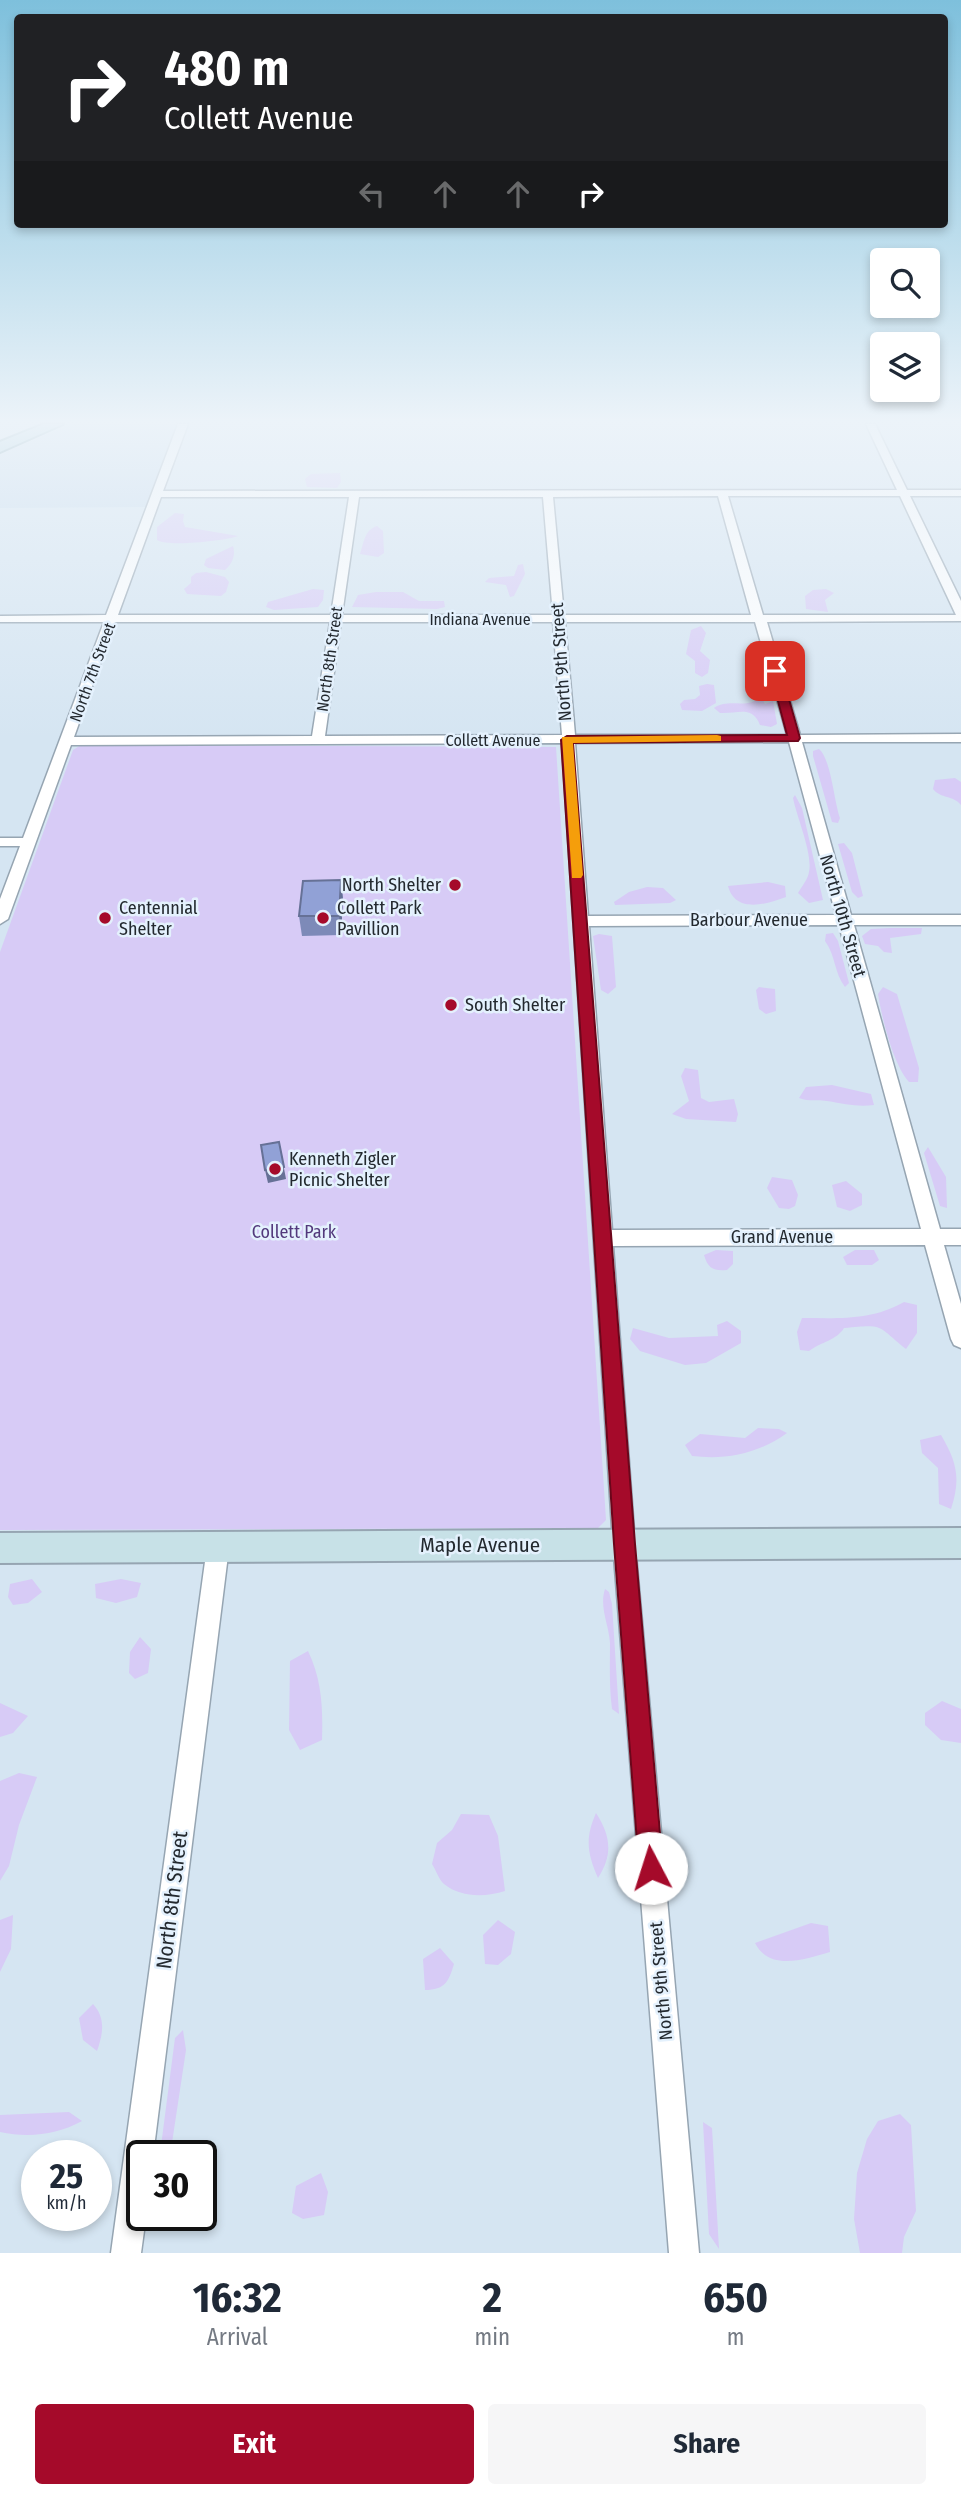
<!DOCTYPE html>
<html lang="en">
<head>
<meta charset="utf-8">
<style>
  body { margin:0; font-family:"Fira Sans Condensed",sans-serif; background:#f6f6f7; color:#1f2937; height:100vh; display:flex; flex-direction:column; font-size:26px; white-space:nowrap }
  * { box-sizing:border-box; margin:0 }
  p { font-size:23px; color:#747a83 }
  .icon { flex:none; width:38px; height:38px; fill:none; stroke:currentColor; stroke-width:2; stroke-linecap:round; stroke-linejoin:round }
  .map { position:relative; height:2253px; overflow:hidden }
  .side { display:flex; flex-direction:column; background:#fff; flex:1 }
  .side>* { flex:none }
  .guide { position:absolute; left:14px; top:14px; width:934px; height:214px; border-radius:7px; box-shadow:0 4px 10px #0003; background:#202124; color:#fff; overflow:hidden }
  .controls { position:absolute; left:870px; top:248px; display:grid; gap:14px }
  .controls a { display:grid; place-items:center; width:70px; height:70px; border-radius:7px; background:#fff; box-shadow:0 4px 10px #0003; font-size:35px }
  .speed { position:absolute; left:21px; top:2140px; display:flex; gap:14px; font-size:35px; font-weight:700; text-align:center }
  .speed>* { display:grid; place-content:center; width:91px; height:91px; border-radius:50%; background:#fff; box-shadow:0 4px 10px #0003; line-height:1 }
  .speed small { font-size:18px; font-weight:400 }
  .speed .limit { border:4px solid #111; border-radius:10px; background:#fff; color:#111 }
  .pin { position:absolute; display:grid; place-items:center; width:60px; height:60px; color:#fff; margin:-30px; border-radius:14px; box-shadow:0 4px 10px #0006 }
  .me { position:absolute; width:77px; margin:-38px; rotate:355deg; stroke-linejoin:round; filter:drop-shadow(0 0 5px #0008) }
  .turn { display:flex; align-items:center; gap:24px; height:147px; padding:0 35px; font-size:32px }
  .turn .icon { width:91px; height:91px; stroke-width:2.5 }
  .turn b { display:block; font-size:49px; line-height:60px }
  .lanes { display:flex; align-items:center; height:66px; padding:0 35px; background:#0003; justify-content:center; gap:35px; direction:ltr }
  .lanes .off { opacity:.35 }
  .eta { display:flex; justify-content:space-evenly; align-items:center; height:119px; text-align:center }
  .eta b { font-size:42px; font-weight:700; line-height:49px }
  .action { display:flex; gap:14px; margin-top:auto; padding:14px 35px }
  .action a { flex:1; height:80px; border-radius:7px; background:#a50a2a; color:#fff; font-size:28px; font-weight:700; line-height:80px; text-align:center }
  .action a+a { background:#f6f6f7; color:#1f2937 }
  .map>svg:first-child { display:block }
  .built { fill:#c5daed }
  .green { fill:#d7cbf6 }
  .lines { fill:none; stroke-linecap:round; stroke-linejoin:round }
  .minor-casing { stroke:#96a5b2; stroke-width:3 }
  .secondary-casing { stroke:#96a5b2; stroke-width:4 }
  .primary-casing { stroke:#397383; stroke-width:4 }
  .minor { fill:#fff; fill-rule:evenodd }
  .secondary { fill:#c7e1e7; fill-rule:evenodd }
  .primary { fill:#8fc3d0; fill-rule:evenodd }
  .wall { fill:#7d8ab8 }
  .shaded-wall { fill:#667196 }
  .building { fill:#91a1d6; stroke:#667196; stroke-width:2 }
  .route { fill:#a50a2a; stroke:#6b061b; stroke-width:2 }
  .slow { fill:#f59e0b }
  .poi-dot { fill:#a50a2a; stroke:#e4f1fd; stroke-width:2.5 }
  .labels { text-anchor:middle; stroke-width:5; stroke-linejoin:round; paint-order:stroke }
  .far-street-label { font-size:16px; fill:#23292f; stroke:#e4f1fd }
  .street-label { font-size:18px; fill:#23292f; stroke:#e4f1fd }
  .poi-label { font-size:18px; fill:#23292f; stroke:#e4f1fd; text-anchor:start }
  .park-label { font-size:18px; fill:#52397c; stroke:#e4f1fd }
  .near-street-label { font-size:21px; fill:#23292f; stroke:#e4f1fd }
</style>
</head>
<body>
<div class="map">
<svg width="961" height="2253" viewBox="0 0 961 2253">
  <rect width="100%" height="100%" fill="#d5e5f2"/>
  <!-- built -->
  <path class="built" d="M71 424H178L147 507 0 508V454Z"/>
  <!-- green -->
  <path class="green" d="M340 473 341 482 337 488 307 487 305 479 311 474Z
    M175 513 184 514 183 521 185 527 238 536C225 541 167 547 157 540V527Z
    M377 526 383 531 384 553 378 557 360 554C364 543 364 530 377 526Z
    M233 546C236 555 232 564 225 570L208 568 204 565 206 559Z
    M523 564 525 574 514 596 510 597 506 585 485 582 489 578 514 576 518 565Z
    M206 572 225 577 229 582 226 592 221 596 187 594 184 589 191 583V577L196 573Z
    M313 589 324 590 323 600 318 607 274 610 266 607 268 602Z
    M826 589 834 593 825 600 828 612 806 609 805 596 813 590Z
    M376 592H403L419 601H444L445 607 437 609 352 607 358 595Z
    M701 626 706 633 700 651 710 660 708 673 702 677 695 673V661L686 654 691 630Z
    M707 684 714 685 716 703 702 711 682 710 680 704 684 700 695 699 700 695 699 686Z
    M756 688 765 704 773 701 777 724 771 727 760 725C752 705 738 714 720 713L714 708C727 699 742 707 755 701L753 690Z
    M81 745 556 747 606 1520 598 1528 0 1530V952L73 750Z
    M819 749C831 759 834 801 840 818L838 823 832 822 813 756V751Z
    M955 778 961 782V805C953 795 941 799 933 789L935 780Z
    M795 795 802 808 823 900 809 903 798 893C802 886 808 879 809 872 813 854 797 818 793 798Z
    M844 843 852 853 863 896 858 898 852 892 838 844Z
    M768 882 785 886 786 897C765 905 735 913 728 886Z
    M647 887 663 888 676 900 670 903 615 905 614 902 629 892Z
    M890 928H922L921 934 890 938 892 953 884 952 878 946 865 944 862 936 871 929Z
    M833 933 838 941 849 983 845 987C834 973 836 956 825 941L826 934Z
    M599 934 612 936 616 987 608 994 601 990 593 936Z
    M759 987 775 989 776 1011 766 1014 759 1009 756 990Z
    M883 987 897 994 919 1068 918 1082H909C893 1064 882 1018 878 994Z
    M685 1068 698 1070 701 1098 709 1102 734 1099 738 1114 736 1122 686 1119 672 1114 689 1101 681 1076Z
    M832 1085 871 1094 874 1105C857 1107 845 1104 827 1101 817 1099 810 1102 799 1098L806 1087Z
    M928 1147 946 1177 947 1208 940 1206 924 1153Z
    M772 1177 792 1180 798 1195 795 1206 789 1209 779 1208 767 1188Z
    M846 1181 862 1194V1205L850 1211 837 1207 832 1185Z
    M716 1250 733 1251V1264L727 1270C714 1271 708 1269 704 1255Z
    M855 1250H874L879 1260 872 1265H847L843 1257Z
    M904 1302 917 1305V1333L906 1349C876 1325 885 1324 844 1328 837 1340 821 1342 809 1351L800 1350 797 1332 802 1318C838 1318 871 1321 904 1302Z
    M727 1321 741 1331V1343L706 1363 685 1365 640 1351 630 1339 633 1328 669 1338 718 1336 717 1325Z
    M758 1428 779 1429 787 1433C758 1454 726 1460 692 1456L685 1445 700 1434 745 1438Z
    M941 1435C957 1462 961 1479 951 1509L939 1504 938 1468 922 1453 920 1440Z
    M32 1579 42 1592 28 1603 13 1605 8 1597 10 1584Z
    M121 1579 141 1583 137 1597 116 1603 96 1598 95 1584Z
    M605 1589 609 1592 612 1604 619 1714 612 1709C609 1686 610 1665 610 1643 609 1625 599 1607 605 1589Z
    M140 1637 151 1649 148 1673 135 1679 129 1673 130 1652Z
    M308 1651C322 1680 323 1708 322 1740L300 1750 289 1730 290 1661Z
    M942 1701 961 1709V1743L941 1740 925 1725V1713Z
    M0 1703 28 1716 13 1733 0 1737Z
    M19 1773 37 1777 19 1825 9 1866 0 1881V1781Z
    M596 1813C611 1836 613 1855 598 1878 587 1853 585 1838 596 1813Z
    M461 1814 489 1815 498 1836 505 1891C486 1897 461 1898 444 1884 439 1880 436 1870 432 1864L437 1843 452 1830Z
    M13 1915 11 1949 0 1972V1920Z
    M498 1920 515 1932 511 1954 498 1965 485 1964 483 1935Z
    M811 1923 828 1926 830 1952C805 1959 770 1972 755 1943Z
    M440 1948 454 1964C449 1981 445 1990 425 1990L423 1959Z
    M93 2004C106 2018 103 2034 97 2051L83 2040 79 2018Z
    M183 2030 186 2050 170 2156H166L161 2146 175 2038Z
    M69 2112 82 2121C57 2135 28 2138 0 2132V2115Z
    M900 2114 911 2125 916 2211 904 2237 902 2253H860L854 2219 857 2173 867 2139 878 2121Z
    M703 2122 712 2128 719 2249 709 2234Z
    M321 2173 328 2192 324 2215 303 2219 292 2213 296 2186Z"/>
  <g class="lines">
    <defs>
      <path id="minor" d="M178 424H188L163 491 897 490 866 424H875L907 490H961V496H910L961 601V621L767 622 800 735 961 734V742H802L851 915H961V925H854L940 1229H961V1245H944L961 1304V1348L954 1345 951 1339 925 1245 613 1246 635 1544 699 2253H669L613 1544 562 743 71 745 8 919 0 924V899L20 846H0V838H23L104 622H0V616L106 615ZM718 496 751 615H564L553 497ZM728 496H900L956 615H763ZM161 497H349L331 615H118ZM359 497H543L553 615H342ZM115 622H330L312 736 74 737ZM341 622H553L562 735 325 736ZM565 622H755L787 735H575ZM789 742 836 915 588 916 575 743ZM839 925 921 1229 612 1230 589 926Z
        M218 1536 226 1539 229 1547 153 2156H142V2216H146L141 2253H111L207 1547 210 1539Z"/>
      <path id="secondary" d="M961 1528V1558L0 1563V1533Z"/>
      <path id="primary" d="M44 424H63L0 452V442Z"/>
    </defs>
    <!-- minor casing -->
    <use href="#minor" class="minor-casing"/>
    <!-- secondary casing -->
    <use href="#secondary" class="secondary-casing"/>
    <!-- primary casing -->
    <use href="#primary" class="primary-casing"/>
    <!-- minor -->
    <use href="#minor" class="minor"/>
    <!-- secondary -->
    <use href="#secondary" class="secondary"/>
    <!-- primary -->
    <use href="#primary" class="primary"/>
  </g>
  <!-- wall -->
  <path class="wall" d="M341 880 343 900 341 935 302 936 299 916Z"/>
  <!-- shaded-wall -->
  <path class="shaded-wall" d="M341 880 343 900 341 935 339 916Z
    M279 1142 286 1179 268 1183 265 1170Z"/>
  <!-- building -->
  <path class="building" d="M341 880 339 916H299L303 881Z
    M279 1142 284 1167 265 1170 261 1145Z"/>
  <!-- sky -->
  <linearGradient id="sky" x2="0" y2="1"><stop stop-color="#7ec0dc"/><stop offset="0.57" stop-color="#ecf3f9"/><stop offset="1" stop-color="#ecf3f9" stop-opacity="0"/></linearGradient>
  <rect width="961" height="739" fill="url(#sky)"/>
  <!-- route -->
  <path class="route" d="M775 667 781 671 800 738 798 741 573 743 635 1544 663 1868 660 1876 651 1880 643 1876 639 1868 614 1544 561 740 567 736 787 735 770 671Z"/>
  <!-- slow -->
  <path class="slow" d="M717 735 721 736V741L573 743 583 875 581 878H572L562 737Z"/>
  <!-- markers -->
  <g class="poi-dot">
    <circle cx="455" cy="885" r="7"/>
    <circle cx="105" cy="918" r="7"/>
    <circle cx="323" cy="918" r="7"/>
    <circle cx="451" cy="1005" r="7"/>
    <circle cx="275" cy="1169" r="7"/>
  </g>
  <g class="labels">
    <!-- far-street labels -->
    <g class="far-street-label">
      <text x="480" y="625">Indiana Avenue</text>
      <text transform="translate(329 659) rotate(-82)" y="6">North 8th Street</text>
      <text transform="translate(92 672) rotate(-70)" y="6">North 7th Street</text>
      <text x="493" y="746">Collett Avenue</text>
    </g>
    <!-- street labels -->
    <g class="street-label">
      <text transform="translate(561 662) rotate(-94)" y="6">North 9th Street</text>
      <text transform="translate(843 916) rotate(74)" y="6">North 10th Street</text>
      <text x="749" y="926">Barbour Avenue</text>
      <text x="782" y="1243">Grand Avenue</text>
      <text transform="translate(661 1981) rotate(-95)" y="6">North 9th Street</text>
    </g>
    <!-- poi labels -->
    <g class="poi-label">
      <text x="441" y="891" text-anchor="end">North Shelter</text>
      <text x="119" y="914">Centennial<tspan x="119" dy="21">Shelter</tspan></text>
      <text x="337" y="914">Collett Park<tspan x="337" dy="21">Pavillion</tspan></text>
      <text x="465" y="1011">South Shelter</text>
      <text x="289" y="1165">Kenneth Zigler<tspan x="289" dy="21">Picnic Shelter</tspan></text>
    </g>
    <!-- park labels -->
    <g class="park-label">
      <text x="294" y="1238">Collett Park</text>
    </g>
    <!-- near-street labels -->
    <g class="near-street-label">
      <text x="480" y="1552">Maple Avenue</text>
      <text transform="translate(172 1900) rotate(-83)" y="7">North 8th Street</text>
    </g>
  </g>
</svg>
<div class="controls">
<a><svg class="icon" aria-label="search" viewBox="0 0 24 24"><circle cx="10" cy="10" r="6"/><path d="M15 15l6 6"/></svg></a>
<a><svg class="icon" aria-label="layers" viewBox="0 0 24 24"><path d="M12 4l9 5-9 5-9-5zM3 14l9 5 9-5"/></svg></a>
</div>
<div class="speed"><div>25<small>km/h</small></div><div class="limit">30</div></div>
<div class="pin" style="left:775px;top:671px;background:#d93025"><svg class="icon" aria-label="arrive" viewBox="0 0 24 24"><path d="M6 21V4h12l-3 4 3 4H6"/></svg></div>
<svg class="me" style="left:651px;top:1868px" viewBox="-20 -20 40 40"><circle r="19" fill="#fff"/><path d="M0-13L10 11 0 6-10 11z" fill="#a50a2a"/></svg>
<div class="guide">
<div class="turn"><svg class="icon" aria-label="right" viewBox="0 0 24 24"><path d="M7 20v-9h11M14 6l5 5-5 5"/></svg><div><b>480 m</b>Collett Avenue</div></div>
<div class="lanes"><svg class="icon off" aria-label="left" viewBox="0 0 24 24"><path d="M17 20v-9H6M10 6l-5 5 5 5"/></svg><svg class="icon off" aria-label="ahead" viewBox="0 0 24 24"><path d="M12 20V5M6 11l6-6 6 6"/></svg><svg class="icon off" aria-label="ahead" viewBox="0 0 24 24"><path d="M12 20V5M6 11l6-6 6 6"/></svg><svg class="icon" aria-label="right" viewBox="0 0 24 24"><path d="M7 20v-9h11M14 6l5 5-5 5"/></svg></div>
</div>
</div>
<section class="side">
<div class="eta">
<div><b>16:32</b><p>Arrival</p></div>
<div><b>2</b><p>min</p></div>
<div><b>650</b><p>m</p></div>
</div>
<div class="action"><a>Exit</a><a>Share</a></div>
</section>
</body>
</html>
